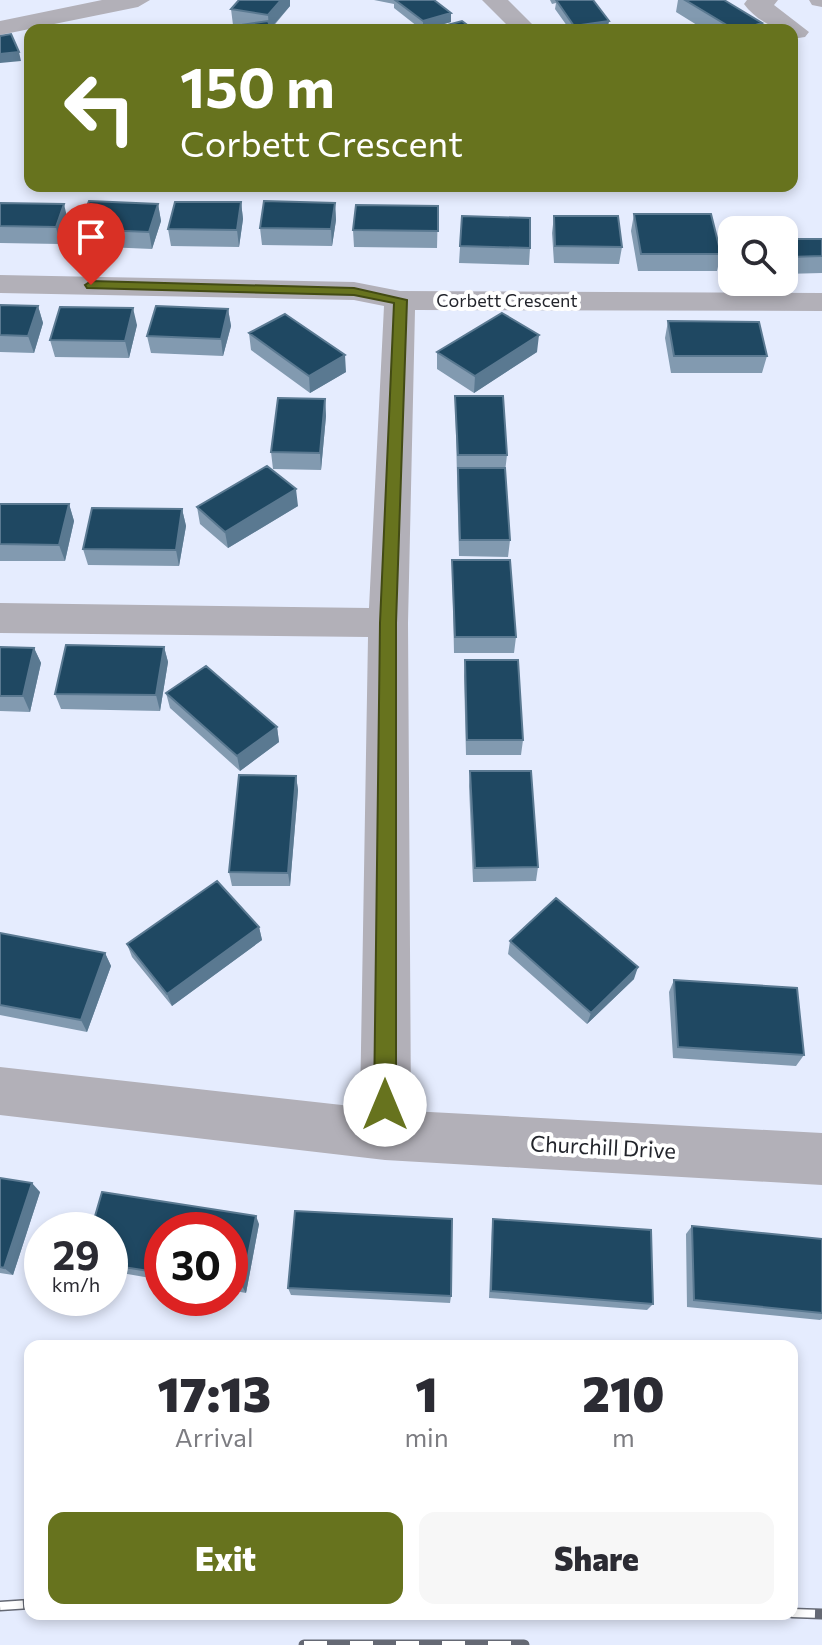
<!DOCTYPE html>
<html lang="en">
<head>
<meta charset="utf-8">
<style>
  body { margin:0; font-family:Commissioner,sans-serif; background:#f7f7f7; color:#2b2b33; height:100vh; display:flex; flex-direction:column; font-size:30px; white-space:nowrap }
  * { box-sizing:border-box; margin:0 }
  p { font-size:26px; color:#7c7c81 }
  .icon { flex:none; width:44px; height:44px; fill:none; stroke:currentColor; stroke-width:2; stroke-linecap:round; stroke-linejoin:round }
  .map { position:relative; flex:1; overflow:hidden }
  .side { position:absolute; left:24px; top:1340px; width:774px; height:280px; display:flex; flex-direction:column; background:#fff; border-radius:16px; box-shadow:0 4px 12px #0003 }
  .side>* { flex:none }
  .banner { position:absolute; left:24px; top:24px; width:774px; height:168px; border-radius:16px; box-shadow:0 4px 12px #0003; background:#67731e; color:#fff; overflow:hidden }
  .buttons { position:absolute; left:718px; top:216px; display:grid; gap:16px }
  .buttons a { display:grid; place-items:center; width:80px; height:80px; border-radius:16px; background:#fff; box-shadow:0 4px 12px #0003; font-size:40px }
  .speed { position:absolute; left:24px; top:1212px; display:flex; gap:16px; font-size:40px; font-weight:700; text-align:center }
  .speed>* { display:grid; place-content:center; width:104px; height:104px; border-radius:50%; background:#fff; box-shadow:0 4px 12px #0003; line-height:1 }
  .speed small { font-size:20px; font-weight:400 }
  .speed .limit { border:12px solid #d22; background:#fff; color:#111 }
  .pin { position:absolute; display:grid; place-items:center; width:68px; height:68px; color:#fff; margin:-82px -34px; border-radius:50% 50% 50% 0; rotate:-45deg; box-shadow:0 0 8px #0007 }
  .pin .icon { rotate:45deg }
  .me { position:absolute; width:88px; margin:-44px; rotate:0deg; stroke-linejoin:round; filter:drop-shadow(0 0 6px #0008) }
  .turn { display:flex; align-items:center; gap:28px; height:168px; padding:0 24px; font-size:36px }
  .turn .icon { width:104px; height:104px; stroke-width:2.5 }
  .turn b { display:block; font-size:56px; line-height:68px }
  .eta { display:flex; justify-content:space-evenly; align-items:center; height:136px; text-align:center }
  .eta b { font-size:48px; font-weight:800; line-height:56px }
  .button { display:flex; gap:16px; margin-top:auto; padding:16px 24px }
  .button a { flex:1; height:92px; border-radius:16px; background:#67731e; color:#fff; font-size:32px; font-weight:800; line-height:92px; text-align:center }
  .button a+a { background:#f7f7f7; color:#2b2b33 }
  .map>svg:first-child { display:block }
  .lines { fill:none; stroke-linecap:round; stroke-linejoin:round }
  .street { fill:#b2b0b8; fill-rule:evenodd }
  .rail-casing { stroke:#656974; stroke-width:11 }
  .rail { stroke:#fff; stroke-width:8; stroke-dasharray:23; stroke-linecap:butt }
  .wall { fill:#829ab0 }
  .shaded-wall { fill:#5a7991 }
  .building { fill:#1f4862; stroke:#5a7991; stroke-width:2 }
  .route { fill:#67731e; stroke:#434b14; stroke-width:2 }
  .labels { text-anchor:middle; stroke-width:8; stroke-linejoin:round; paint-order:stroke }
  .far-street-label { font-size:18px; fill:#23252c; stroke:#fff }
  .street-label { font-size:22px; fill:#23252c; stroke:#fff }
</style>
</head>
<body>
<div class="map">
<svg width="822" height="1645" viewBox="0 0 822 1645">
  <rect width="100%" height="100%" fill="#e5ecfe"/>
  <g class="lines">
    <!-- street -->
    <path class="street" d="M102 0H150L138 7 0 35V21Z
      M482 0H508L538 30H512Z
      M747 0H778L774 5 809 32 805 37 792 39V30C774 30 755 19 744 4Z
      M809 0H822V7L812 5Z
      M0 275 354 282 400 291 822 293V311L415 310 408 623 411 1111 822 1133V1185L385 1160 0 1115V1067L360 1107 368 637 0 633V603L369 608 384 306 354 300 0 293Z"/>
    <defs>
      <path id="rail" d="M0 1606 30 1604
        M792 1613 822 1614
        M304 1645H524"/>
    </defs>
    <!-- rail casing -->
    <use href="#rail" class="rail-casing"/>
    <!-- rail -->
    <use href="#rail" class="rail"/>
  </g>
  <!-- wall -->
  <path class="wall" d="M374 0H434L451 22 422 30 394 8V4Z
    M550 0H593L609 21 608 25 615 30H570L555 9 556 3 552 4Z
    M678 0H724L762 23 760 30H705L676 12Z
    M290 6 272 28V30H228V27L235 26 233 25 231 9Z
    M241 202 243 219 239 247 171 246 168 229Z
    M0 203 68 221 60 244 0 243Z
    M335 203 336 220 332 246 262 245 260 228Z
    M158 204 161 221 152 249 82 246 78 229Z
    M438 206 437 248 354 247 353 230Z
    M634 214 721 254 717 271H638L631 231Z
    M462 216 530 248 529 265 459 263Z
    M554 216 622 247 619 264 554 263 552 233Z
    M784 239H822V273L784 274Z
    M0 305 38 306 43 323 34 353 0 352Z
    M228 309 231 326 223 356 151 353 147 336Z
    M668 321 767 356 762 373H671L665 338Z
    M137 325 129 358 55 357 50 340Z
    M249 333 346 372 310 393 251 350Z
    M437 352H537L474 393 437 369Z
    M455 396 507 455 505 472 510 540 508 557 459 556Z
    M325 399 326 416 321 470 273 469 271 452Z
    M0 504H69L74 521 65 561H0Z
    M298 506 228 548 200 524 197 507Z
    M182 509 186 526 179 566 88 565 83 549Z
    M452 560 516 637 514 653H454Z
    M0 647 34 648 41 663 30 712 0 711Z
    M164 647 168 662 160 711 61 709 55 694Z
    M465 660 523 740 521 755H466L464 676Z
    M166 693 277 727 279 742 240 771 170 708Z
    M470 771 538 867 536 881 473 882 469 786Z
    M296 776 298 790 290 886H232L229 872Z
    M259 927 262 940 172 1006 132 957 127 944Z
    M0 933 105 953 111 966 87 1032 0 1015Z
    M510 941 634 979 587 1024 508 954Z
    M674 980 804 1055 796 1066 673 1058 669 992Z
    M0 1178 40 1192 13 1275 0 1273Z
    M493 1219 653 1304 647 1310 489 1298 492 1227Z
    M259 1224 246 1293 230 1290V1230H162V1280L110 1271V1230Z
    M692 1226 822 1239V1319L820 1320 687 1307 686 1234Z
    M288 1288 451 1296 450 1303 291 1295Z"/>
  <!-- shaded-wall -->
  <path class="shaded-wall" d="M281 0H290V6L269 30 268 15Z
    M451 13V22L423 30V21Z
    M609 21 607 30H574V26Z
    M762 23 760 30H740Z
    M19 52 21 61 0 63V54Z
    M241 202 243 219 239 247 237 230Z
    M335 203 336 220 332 246 331 229Z
    M64 204 68 221 60 244 56 227Z
    M158 204 161 221 152 249 149 232Z
    M38 306 43 323 34 353 28 336Z
    M133 308 137 325 129 358 125 341Z
    M228 309 231 326 223 356 221 339Z
    M539 335 537 352 474 393 475 376Z
    M345 355 346 372 310 393 309 376Z
    M325 399 326 416 321 470 320 453Z
    M296 489 298 506 228 548 225 532Z
    M69 504 74 521 65 561 59 545Z
    M182 509 186 526 179 566 176 550Z
    M164 647 168 662 160 711 156 695Z
    M34 648 41 663 30 712 23 696Z
    M277 727 279 742 240 771 237 756Z
    M296 776 298 790 290 886 288 873Z
    M259 927 262 940 172 1006 167 994Z
    M105 953 111 966 87 1032 81 1020Z
    M638 967 634 979 587 1024 591 1013Z
    M32 1183 40 1192 13 1275 4 1268Z
    M256 1216 259 1224 246 1293 242 1286Z"/>
  <!-- building -->
  <path class="building" d="M239 0H281L268 15 231 9Z
    M395 0H434L451 13 423 21Z
    M556 0H593L609 21 574 26Z
    M685 0H724L762 23 740 30H735Z
    M268 21 272 30H229L228 27Z
    M462 21 474 30H434L432 29Z
    M611 25 615 30 580 29Z
    M11 34 19 52 0 54V36Z
    M89 201 158 204 149 232 78 229Z
    M264 201 335 203 331 229 260 228Z
    M175 202H241L237 230 168 229Z
    M0 203 64 204 56 227 0 226Z
    M356 205 438 206V231L353 230Z
    M634 214H711L721 254H641Z
    M462 216 530 218V248L460 246Z
    M554 216H618L622 247 555 246Z
    M784 239H822V256L789 257Z
    M0 305 38 306 28 336 0 335Z
    M156 306 228 309 221 339 147 336Z
    M60 307 133 308 125 341 50 340Z
    M502 313 539 335 475 376 437 352Z
    M285 314 345 355 309 376 249 333Z
    M668 321 759 322 767 356H674Z
    M455 396H503L507 455H458Z
    M278 398 325 399 320 453 271 452Z
    M267 466 296 489 225 532 197 507Z
    M458 468H505L510 540H460Z
    M0 504H69L59 545 0 544Z
    M92 508 182 509 176 550 83 549Z
    M452 560H510L516 637H455Z
    M66 645 164 647 156 695 55 694Z
    M0 647 34 648 23 696H0Z
    M465 660H518L523 740H467Z
    M206 666 277 727 237 756 166 693Z
    M470 771H531L538 867 475 868Z
    M239 775 296 776 288 873 229 872Z
    M217 881 259 927 167 994 127 944Z
    M556 898 638 967 591 1013 510 941Z
    M0 933 105 953 81 1020 0 1005Z
    M674 980 797 988 804 1055 678 1047Z
    M0 1178 32 1183 4 1268 0 1267Z
    M102 1192 256 1216 242 1286 230 1284V1230H162V1273L110 1265V1230H91Z
    M295 1211 452 1219 451 1296 288 1288Z
    M493 1219 651 1230 653 1304 491 1291Z
    M692 1226 822 1239V1313L694 1300Z"/>
  <!-- route -->
  <path class="route" d="M91 281 354 288 407 300 396 623V1105L392 1112 385 1115 378 1112 374 1105 380 623 394 303 354 295 87 288 85 285Z"/>
  <g class="labels">
    <!-- far-street labels -->
    <g class="far-street-label">
      <text x="507" y="307">Corbett Crescent</text>
    </g>
    <!-- street labels -->
    <g class="street-label">
      <text transform="translate(603 1147) rotate(3)" y="8">Churchill Drive</text>
    </g>
  </g>
</svg>
<div class="buttons">
<a><svg class="icon" aria-label="search" viewBox="0 0 24 24"><circle cx="10" cy="10" r="6"/><path d="M15 15l6 6"/></svg></a>
</div>
<div class="speed"><div>29<small>km/h</small></div><div class="limit">30</div></div>
<div class="pin" style="left:91px;top:285px;background:#d93025"><svg class="icon" aria-label="arrive" viewBox="0 0 24 24"><path d="M6 21V4h12l-3 4 3 4H6"/></svg></div>
<svg class="me" style="left:385px;top:1105px" viewBox="-20 -20 40 40"><circle r="19" fill="#fff"/><path d="M0-13L10 11 0 6-10 11z" fill="#67731e"/></svg>
<div class="banner">
<div class="turn"><svg class="icon" aria-label="left" viewBox="0 0 24 24"><path d="M17 20v-9H6M10 6l-5 5 5 5"/></svg><div><b>150 m</b>Corbett Crescent</div></div>
</div>
<section class="side">
<div class="eta">
<div><b>17:13</b><p>Arrival</p></div>
<div><b>1</b><p>min</p></div>
<div><b>210</b><p>m</p></div>
</div>
<div class="button"><a>Exit</a><a>Share</a></div>
</section>
</div>
</body>
</html>
